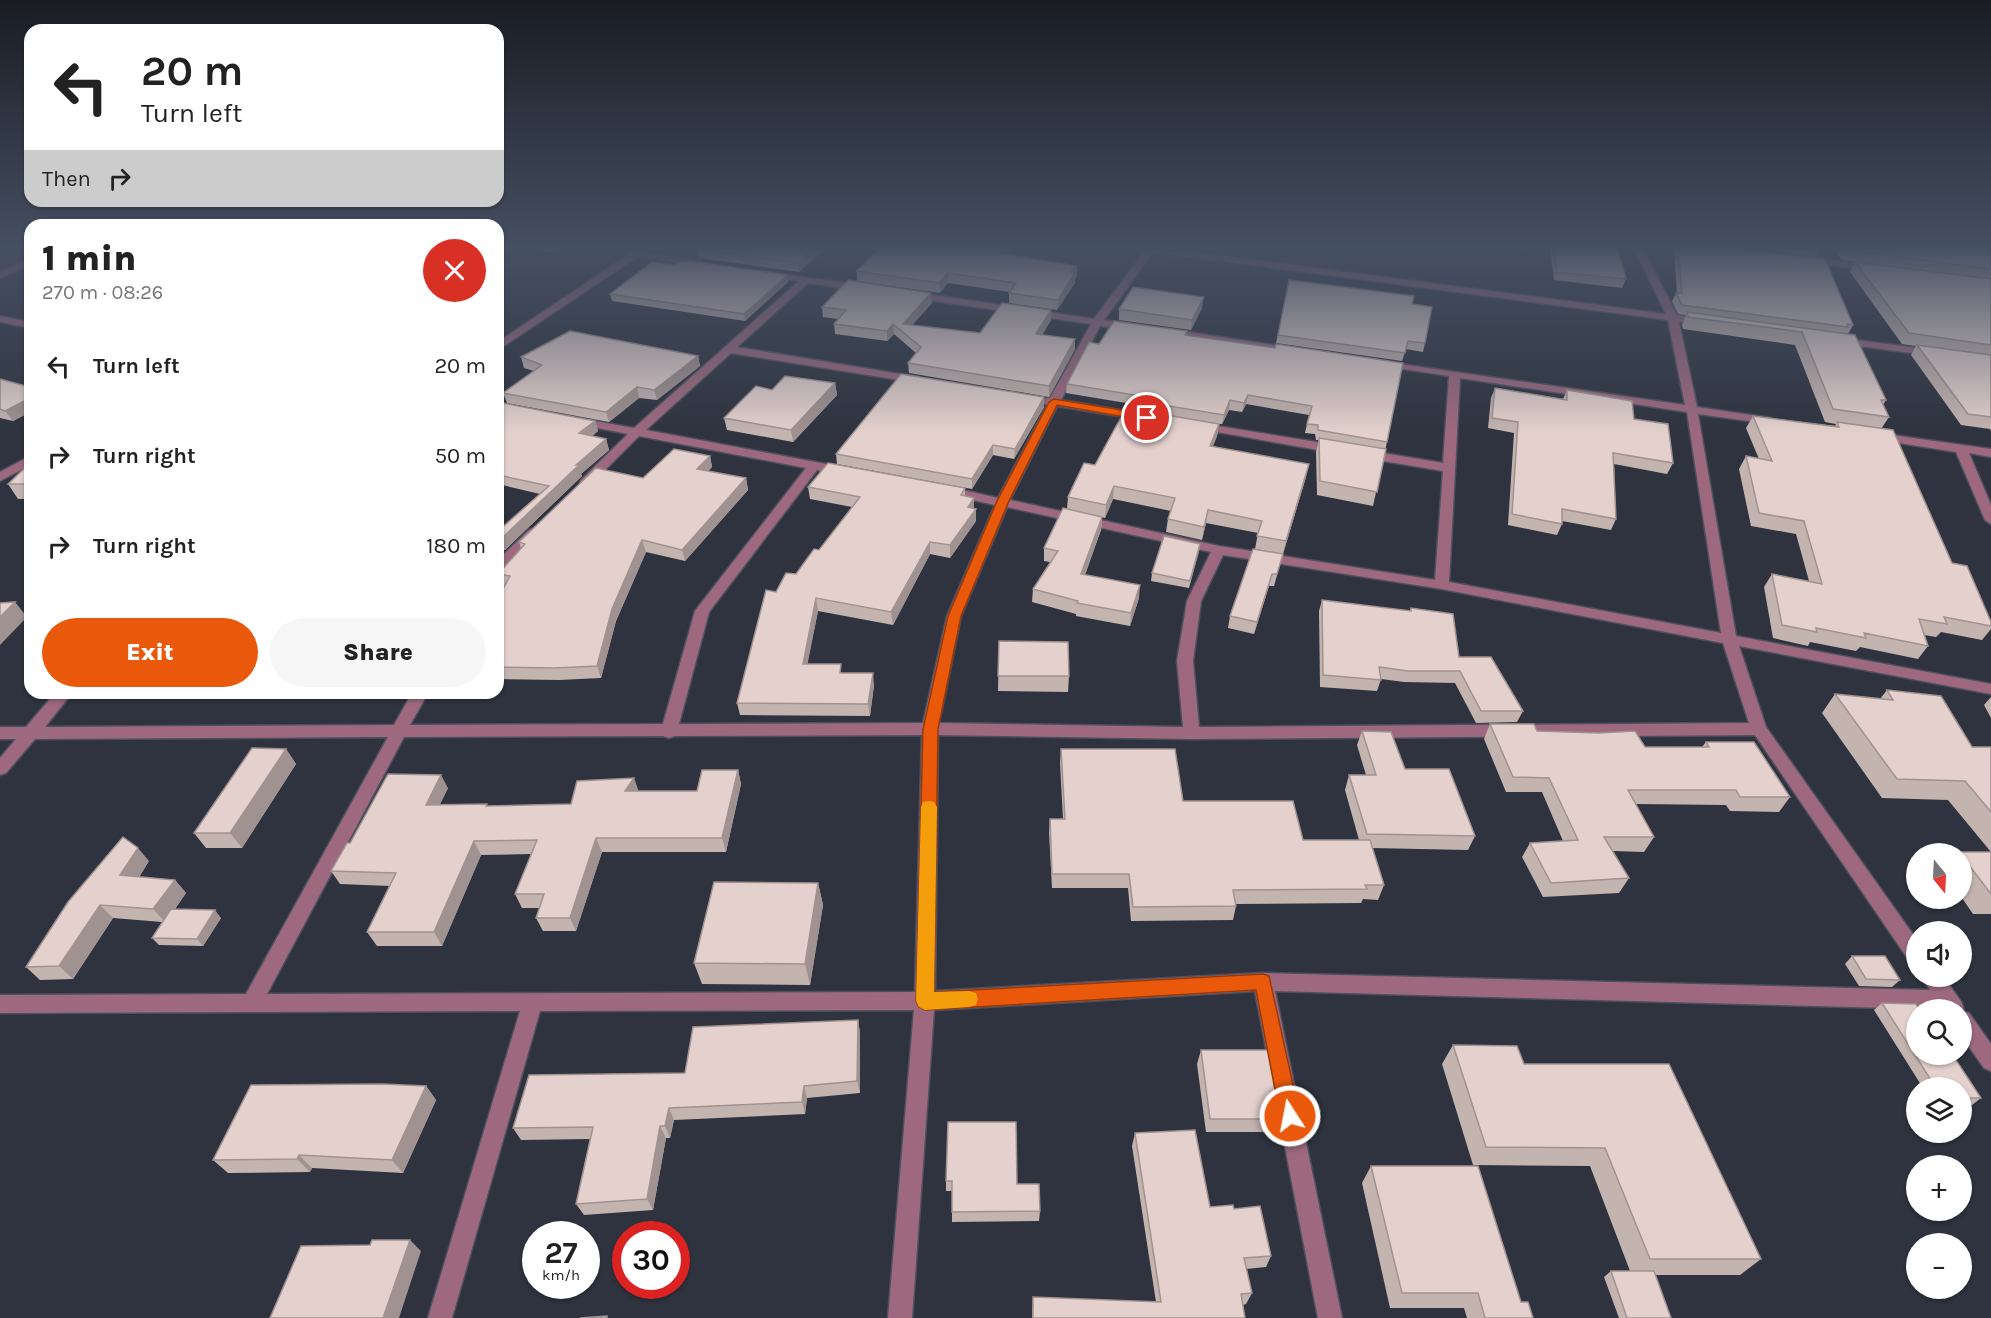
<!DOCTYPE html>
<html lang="en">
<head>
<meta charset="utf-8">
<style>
  body { margin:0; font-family:Karla,sans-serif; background:#f6f6f6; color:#222; height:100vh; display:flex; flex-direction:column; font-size:22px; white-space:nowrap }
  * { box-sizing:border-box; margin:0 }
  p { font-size:20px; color:#767676 }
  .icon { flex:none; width:33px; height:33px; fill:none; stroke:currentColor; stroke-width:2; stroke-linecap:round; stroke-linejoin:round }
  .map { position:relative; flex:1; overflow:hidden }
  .details { position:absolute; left:24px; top:219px; width:480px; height:480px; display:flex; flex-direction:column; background:#fff; border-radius:18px; box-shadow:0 2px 4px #0004 }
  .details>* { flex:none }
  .hud { position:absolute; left:24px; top:24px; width:480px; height:183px; border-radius:18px; box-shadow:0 2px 4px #0004; background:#fff; color:#222; overflow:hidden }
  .needle { width:39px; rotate:162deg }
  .tools { position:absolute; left:1906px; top:843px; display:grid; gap:12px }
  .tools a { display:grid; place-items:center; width:66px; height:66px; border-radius:50%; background:#fff; box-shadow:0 2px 4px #0004; font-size:30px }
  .speed { position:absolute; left:522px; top:1221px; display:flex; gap:12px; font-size:30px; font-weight:700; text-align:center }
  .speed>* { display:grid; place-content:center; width:78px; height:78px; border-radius:50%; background:#fff; box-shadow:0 2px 4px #0004; line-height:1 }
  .speed small { font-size:15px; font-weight:400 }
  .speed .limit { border:9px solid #d22; background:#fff; color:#111 }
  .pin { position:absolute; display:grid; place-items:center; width:51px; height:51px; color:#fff; margin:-26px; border:3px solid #fff; border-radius:50%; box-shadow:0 2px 6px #0007 }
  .me { position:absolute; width:66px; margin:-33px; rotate:349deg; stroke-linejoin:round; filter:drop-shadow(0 0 4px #0008) }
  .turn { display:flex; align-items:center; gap:21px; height:126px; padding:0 18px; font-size:27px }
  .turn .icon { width:78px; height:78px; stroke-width:2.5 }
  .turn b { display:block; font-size:42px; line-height:51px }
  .then { display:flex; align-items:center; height:57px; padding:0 18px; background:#0003; gap:12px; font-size:22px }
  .round { display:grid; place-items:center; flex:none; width:63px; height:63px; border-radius:32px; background:#f6f6f6 }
  .head { display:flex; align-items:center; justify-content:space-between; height:102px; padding:0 18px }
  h1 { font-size:36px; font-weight:800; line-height:45px }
  .primary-button { display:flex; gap:12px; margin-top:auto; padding:12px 18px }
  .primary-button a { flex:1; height:69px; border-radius:36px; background:#ea580c; color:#fff; font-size:24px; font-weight:800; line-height:69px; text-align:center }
  .primary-button a+a { background:#f6f6f6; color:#222 }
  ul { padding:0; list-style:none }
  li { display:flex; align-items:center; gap:18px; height:90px; padding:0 18px }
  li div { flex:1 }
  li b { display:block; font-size:22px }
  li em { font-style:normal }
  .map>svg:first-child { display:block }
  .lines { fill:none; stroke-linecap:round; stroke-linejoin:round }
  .minor-casing { stroke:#4d515d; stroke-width:3 }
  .minor { fill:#9e697f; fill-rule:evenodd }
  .wall { fill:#c4b4b0 }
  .shaded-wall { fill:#a09290 }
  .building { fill:#e4d1cd; stroke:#a09290; stroke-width:1.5 }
  .route { fill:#ea580c; stroke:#983908; stroke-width:1.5 }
  .slow { fill:#f59e0b }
</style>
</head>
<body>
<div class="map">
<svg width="1991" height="1318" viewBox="0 0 1991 1318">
  <rect width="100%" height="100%" fill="#2e333f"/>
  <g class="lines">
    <defs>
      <path id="minor" d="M637 249H647L644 252 700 261 705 264 700 267 637 257 498 350V342Z
        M1146 249H1172L1666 314 1634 249H1643L1677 315 1704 319 1709 322 1704 325 1679 322 1697 407 1771 418 1777 421 1771 424 1698 414 1736 636 1991 684V694L1739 646 1766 727 1917 940V965L1910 962 1755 735 1191 739 938 735 935 991 1263 973 1930 990 1921 976H1943L1962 1003 1964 1012 1969 1013 1991 1044V1071L1984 1068 1962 1037V1010L1275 991 1342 1318H1318L1255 991 934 1010 912 1318H888L914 1010 540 1011 452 1318H428L520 1011 0 1013V995L246 994 388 737 35 739 6 773 0 775V758L16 739H0V727H26L55 693H72L45 727 394 725 412 693H428L410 725 663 724 695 611 806 468 639 436 590 485H582L580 482 582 479 628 434 577 424 571 421 577 418 634 428 799 281 765 276V272L863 285 868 288 863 291 808 283 737 347 918 377 923 380 918 383 731 353 646 430 842 467 848 471 842 475 817 470 709 612 679 724 923 723 947 616 995 505 941 493 939 490 945 486 998 498 1047 405 1040 401 1042 399 1050 398 1091 324 914 298 909 295 914 292 1094 319ZM1153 252 1668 320 1685 405 1379 361 1378 363 1383 366 1449 376 1443 463 1365 450 1359 454 1365 458 1443 471 1435 580 1219 546 1010 500 1057 406 1143 420 1149 417 1143 414 1061 400 1100 326 1130 330 1135 327 1130 324 1104 320ZM1460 378 1687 412 1721 633 1449 582ZM1007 507 1211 552 1187 601 1177 661 1183 727 939 723 961 616ZM1223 555 1442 589 1723 643 1749 723 1199 727 1193 661 1201 601ZM922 735 915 992 267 994 404 737 663 736 669 738 675 736Z
        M1805 257 1874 265 1879 268 1874 271 1802 262 1800 260Z
        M30 259V265L0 278V272Z
        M0 316 30 322V328L0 322Z
        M1169 329 1294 348 1299 351 1294 354 1165 334V330Z
        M1841 338 1933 350 1938 353 1933 356 1837 343V339Z
        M1199 423 1335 445 1341 449 1335 453 1195 428V424Z
        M1878 433 1991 449V457L1969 453 1991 505V524L1985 520 1956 452 1874 439V435Z
        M30 456V465L0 481V472Z
        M534 529 541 533 539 536 503 571 498 572V560L529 530Z"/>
    </defs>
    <!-- minor casing -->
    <use href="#minor" class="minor-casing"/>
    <!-- minor -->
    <use href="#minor" class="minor"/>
  </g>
  <!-- wall -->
  <path class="wall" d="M533 249H559L554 252Z
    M698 249H824L799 272 699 258Z
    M1550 249H1618L1626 279 1622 288 1554 280Z
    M1674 249H1742L1853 325 1848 334 1886 400 1883 405 1889 417 1881 429 1952 563 1991 622V629L1982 640 1941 632 1936 637 1924 635 1928 646 1918 659 1860 647 1856 651 1810 642 1808 646 1773 638 1764 587 1772 574 1809 581 1796 534 1751 526 1739 469 1746 456 1759 459 1746 428 1753 416 1835 426 1836 424 1825 422 1795 345 1683 329 1682 325 1686 315 1678 314 1672 301 1676 293H1677Z
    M1754 249H1820L1816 257Z
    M1834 249H1991V431L1990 429 1961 425 1911 355 1916 346 1902 344 1850 272 1855 262 1842 260Z
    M1009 254 1077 276 1075 278V283L1057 310 1009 303V293L1010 292 948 283 940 293 857 281V271Z
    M1289 280 1412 304 1425 343 1423 352 1406 349 1402 361 1276 343Z
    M788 282 745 321 612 301 610 294Z
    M932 303 912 325 980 333 1051 320 1042 335 1075 339V349L1049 397 909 373 908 363 916 353 894 334 887 341 835 334 834 324 838 319 823 317 822 307Z
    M1202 308 1191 330 1119 320V309Z
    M1187 331V335L1387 442 1373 506 1317 495 1316 452 1319 440H1316L1315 434 1305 433 1309 415 1246 404 1242 412 1229 410 1222 424H1219L1217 436 1213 446 1306 477 1283 554 1255 549 1258 533 1206 523 1202 540 1166 532 1168 519 1171 511 1113 499 1105 518 1102 517 1101 530 1085 575 1139 598 1130 626 1076 616V614L1032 602 1033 589 1050 562 1044 561V548L1067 509 1068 497 1095 465 1131 409 1132 404 1066 393 1067 384 1099 344Z
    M698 356 700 366 657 400 639 398 609 422 507 403 503 393 534 371 524 368 521 357Z
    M0 379 30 387V412L13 421 0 418Z
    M835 383 837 395 793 442 727 430 724 418 772 390Z
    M1495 388 1563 399 1567 390 1634 419 1673 463 1667 474 1614 464 1616 519 1611 530 1562 521V524L1557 535 1508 525 1514 433 1488 428 1491 398Z
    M1044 397V407L1014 459 993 455 972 489 837 464 836 454Z
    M498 402 595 421 598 431 592 436 606 439 609 450 581 474 582 476 505 550 498 548V531L540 494 498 484Z
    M710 456 712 467 708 471 746 478 748 490 685 561 646 552 616 621 601 678 559 680 498 679V598L504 586H502L498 574 521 548 519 542 643 478Z
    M30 463V499H18L8 484Z
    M808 487 965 488V496L974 498V508L976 521 950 558 930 554 893 625 818 611 807 664 842 673 874 685 870 716 740 715 737 703 776 592 796 574 819 550 852 507 810 499Z
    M1200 544 1189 588 1151 581 1152 573Z
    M1283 554 1274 586H1269L1254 634 1228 628 1230 616Z
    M1322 600 1410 611 1411 608 1459 657 1523 711 1517 722 1476 723 1455 683 1404 682 1381 679 1377 691 1320 687 1319 611Z
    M999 641 1069 676 1068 692 998 691Z
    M1887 690 1972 747H1991V914H1973L1962 898V854H1957L1959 852H1991L1948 800 1882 798 1822 713 1835 694 1880 699Z
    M1991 697V718L1984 705Z
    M1490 724 1645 747H1702L1706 742 1790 797 1779 812 1730 811 1726 805 1636 804 1654 837 1644 852 1613 851 1629 878 1619 893 1543 897 1522 857 1530 843 1563 841 1542 792H1506L1484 739Z
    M1362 731 1405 769 1475 836 1468 850 1372 848 1384 885 1378 900 1363 899 1361 903 1236 904V906L1233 920 1131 921 1128 888H1052L1049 833 1050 819H1063L1060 763 1061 749 1183 801 1303 840H1359L1345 790 1349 775H1366L1357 745Z
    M286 749 296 764 242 848H206L194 833Z
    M738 770 741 784 726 852H602L576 931H543L536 918 540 908H522L515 894 531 854 481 855 442 946H377L367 932 390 886 340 884 331 871 350 843 448 788 440 804 488 806 571 804 638 791H697Z
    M149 861 139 877 175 880 186 893 175 909 221 918 203 946 159 945 152 938 162 922 113 918 73 979 40 980 26 967Z
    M818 883 823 905 810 985 702 984 694 963Z
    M1852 956 1900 980 1892 987 1859 986 1845 964Z
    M1882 1003 1917 1010 1981 1098 1972 1105H1962V1088H1923L1874 1010Z
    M858 1020 860 1033V1093L807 1098 805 1114 674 1120 670 1138H666L653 1210 584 1215 576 1204 590 1139 521 1140 513 1128 685 1073Z
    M1453 1045 1524 1064 1761 1259 1740 1275H1655L1671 1318H1619L1604 1277 1611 1271H1630L1590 1166 1473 1165 1442 1064Z
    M1201 1050 1284 1119 1279 1132H1206L1197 1064Z
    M426 1086 436 1100 403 1173 312 1168 310 1172 228 1173 213 1160Z
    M1135 1133 1210 1207 1234 1209 1271 1256 1266 1267 1246 1269 1252 1293 1246 1304 1243 1305 1245 1318H1032L1033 1297 1156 1302 1132 1146Z
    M1371 1166 1521 1302 1533 1318H1467L1464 1308H1390L1362 1183Z
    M946 1181 1017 1184 1040 1211 1039 1221 952 1222V1191H946Z"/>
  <!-- shaded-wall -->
  <path class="shaded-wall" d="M813 249H824L799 272 798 263Z
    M1004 249H1014L1000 262V253Z
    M1077 266V276L1075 278V283L1057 310 1058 300 1071 272Z
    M948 273V283L940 293 939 283Z
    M788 275V282L745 321 744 314Z
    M931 293 932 303 904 334 903 324Z
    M1204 297 1202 308 1191 330 1192 320Z
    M1051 310V320L1036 344V334Z
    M893 324 894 334 887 341V331Z
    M1075 339V349L1049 397V386Z
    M698 356 700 366 657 400 654 390Z
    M835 383 837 395 793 442 791 430Z
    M637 387 639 398 609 422 606 412Z
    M1248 395 1246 404 1242 412 1244 403Z
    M1044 397V407L1014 459 1015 449Z
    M30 398V412L13 421 5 411Z
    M1230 400 1229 410 1222 424 1224 415Z
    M595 421 598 431 582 444 579 433Z
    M1219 424 1217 436 1208 458 1210 446Z
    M606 439 609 450 581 474 582 476 505 550 501 539 576 465Z
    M993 445V455L972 489V479Z
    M710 456 712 467 699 481 697 469Z
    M1309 464 1306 477 1283 554 1286 541Z
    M746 478 748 490 685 561 682 550Z
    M1114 486 1113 499 1105 518 1106 505Z
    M974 498V510L968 507Z
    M976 509V521L950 558V545Z
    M1208 510 1206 523 1202 540 1204 527Z
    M1102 517 1101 530 1080 587 1081 574Z
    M642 540 646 552 616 621 601 678 597 666 612 609Z
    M930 542V554L893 625 891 612Z
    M1200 544 1199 552 1189 588 1190 581Z
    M1272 574 1269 586 1254 634 1257 622Z
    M1140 585 1139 598 1130 626 1131 613Z
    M816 598 818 611 805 677 803 664Z
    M15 602 27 617 0 645V617Z
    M873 673 874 685 870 716 868 704Z
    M286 749 296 764 242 848 230 833Z
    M738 770 741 784 726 852 722 838Z
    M441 775 448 788 433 818 426 805Z
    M634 778 639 792 625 791Z
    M596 838 602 852 576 931 570 918Z
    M474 841 481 855 442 946 434 932Z
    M138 848 149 861 132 889 120 875Z
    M175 880 186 893 165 922 153 909Z
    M818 883 823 905 810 985 805 964Z
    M100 905 113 918 73 979 59 966Z
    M215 910 221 918 203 946 197 939Z
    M858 1020 860 1033V1093L857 1081Z
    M426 1086 436 1100 403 1173 392 1160Z
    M804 1086 807 1098 805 1114 802 1102Z
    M669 1108 674 1120 670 1138 665 1126Z
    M660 1126 666 1138 653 1210 647 1199Z
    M299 1155 312 1168 310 1172 297 1159Z
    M410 1240 421 1251 399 1318H383Z"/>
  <!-- building -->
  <path class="building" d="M699 249H813L798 263Z
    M878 249H1004L1000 253 1077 266 1071 272 1075 273 1058 300 1009 293 1016 283 948 273 939 283 857 271Z
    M1554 249H1618L1626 279 1557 272Z
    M1678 249H1742L1825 259 1853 325 1847 324 1848 327 1682 305 1676 293H1682Z
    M1846 249H1991V269L1847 250Z
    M681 261H689L788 275 744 314 610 294 652 262 675 265Z
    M1855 262 1991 279V345L1909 333Z
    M848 280 931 293 903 324 980 333 1002 303 1051 310 1036 334 1075 339 1049 386 908 363 921 347 893 324 887 331 834 324 846 310 822 307Z
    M1289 280 1414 296 1412 304 1432 307 1425 343 1408 341 1405 353 1278 335Z
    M1133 287 1204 297 1192 320 1119 309Z
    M1687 312 1855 335 1886 400H1881L1889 417 1833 409 1802 332 1688 317Z
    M1114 321 1187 331 1185 335 1275 348 1276 344 1403 363 1387 442 1318 430V425L1307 424 1312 406 1248 395 1244 403 1230 400 1224 415 1132 400 1135 395 1067 384 1089 342 1099 344Z
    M570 331 698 356 654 390 637 387 606 412 503 393 542 365 521 357Z
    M1917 345 1991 355V417L1968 414Z
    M901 374 1044 397 1015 449 993 445 972 479 836 454Z
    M785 376 835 383 791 430 724 418 756 386 772 390Z
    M0 379 30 387V398L5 411 0 409Z
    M1495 388 1567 400V390L1632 401 1634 419 1668 424 1673 463 1613 453 1616 519 1562 509V524L1512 514 1518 422 1492 418Z
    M498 402 595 421 579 433 606 439 576 465H579L501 539 498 538V531L549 486 498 475Z
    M1126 408 1219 424 1210 446 1309 464 1286 541 1257 536 1262 521 1208 510 1204 527 1168 519 1175 498 1114 486 1106 505 1068 497 1084 463 1095 465Z
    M1753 416 1839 427 1837 422 1893 430 1952 563 1967 566 1991 622V626L1944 617 1947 624 1919 619 1928 646 1864 633 1866 638 1816 628 1817 632 1782 625 1772 574 1822 584 1804 521 1759 513 1746 456 1772 461Z
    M1319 438 1386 449 1377 492 1320 481Z
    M674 449 710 456 697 469 746 478 682 550 642 540 612 609 597 666 555 668 498 667V598L510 576 498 574 525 544 519 542 596 468 643 478Z
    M30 463V484H8Z
    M828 463 965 488 961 495 974 498 968 507 976 509 950 545 930 542 891 612 816 598 803 664H841L840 673H873L868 704 737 703 766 590 776 592 786 573 796 574 814 549 819 550 860 497 808 487Z
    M1063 508 1102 517 1081 574 1140 585 1131 613 1077 603 1078 601 1033 589 1058 551 1044 548Z
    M1164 536 1200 544 1190 581 1152 573Z
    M1253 549 1283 554 1277 574H1272L1257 622 1230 616Z
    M1322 600 1411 611V608L1453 614 1459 657H1491L1523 711H1481L1460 671H1408L1379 667 1381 680 1323 675Z
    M15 602 0 617V603Z
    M999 641 1068 642 1069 676H998Z
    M1887 690 1941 696 1972 747H1991V812L1965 781 1897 779 1835 694 1893 700Z
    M1490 724H1534L1537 731 1599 733 1635 731 1645 747H1709L1706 742H1754L1790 797H1740L1736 790H1628L1654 837H1604L1629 878 1551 883 1530 843 1578 840 1549 778 1513 777Z
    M1362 731 1391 732 1405 769H1449L1475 836 1367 834 1349 775H1376Z
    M252 748 286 749 230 833H194Z
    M1061 749H1175L1183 801H1293L1303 840H1370L1384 885H1365L1367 889 1233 890 1236 906 1133 907 1129 874H1052L1050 819H1065Z
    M702 770H738L722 838H596L570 918H536L544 894H515L537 840 474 841 434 932H367L396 873 331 871 347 843H350L388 774 441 775 426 805 487 804 486 806 571 804 577 781 634 778 625 791H697Z
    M123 837 138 848 120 875 175 880 153 909 100 905 59 966 26 967 68 902Z
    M1959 852H1991V894L1962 856V854H1960Z
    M714 882 818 883 805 964 694 963Z
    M171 909 215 910 197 939 152 938Z
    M1852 956H1885L1900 980 1866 979Z
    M1882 1003 1916 1004 1919 1010H1917V1054H1952L1981 1098H1962V1088H1936Z
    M858 1020 857 1081 804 1086 802 1102 669 1108 665 1126H660L647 1199 576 1204 593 1127 513 1128 529 1075 685 1073 693 1027Z
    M1453 1045 1517 1046 1524 1064H1669L1761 1259H1650L1605 1148 1486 1147Z
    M1201 1050H1271L1284 1119H1210Z
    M382 1084 426 1086 392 1160 299 1155 297 1159 213 1160 251 1085Z
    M948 1122H1016L1017 1184H1039L1040 1211 952 1212V1181H946Z
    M1195 1130 1210 1207 1233 1205 1234 1209 1260 1206 1271 1256 1244 1258 1252 1293 1241 1294 1245 1318H1033V1297L1161 1302 1135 1133Z
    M1371 1166H1478L1521 1302H1528L1533 1318H1485L1478 1293H1402Z
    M372 1240H410L383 1318H270L301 1246 370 1245Z
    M1611 1271H1654L1671 1318H1627Z
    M607 1316V1318H580Z"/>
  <!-- sky -->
  <linearGradient id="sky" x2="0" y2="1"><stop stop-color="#191c23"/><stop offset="0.57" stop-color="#465063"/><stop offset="1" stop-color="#465063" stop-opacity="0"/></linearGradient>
  <rect width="1991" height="434" fill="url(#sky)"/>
  <!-- route -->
  <path class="route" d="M1054 399 1147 414 1152 418 1147 421 1057 405 1009 501 961 616 938 729 934 992 1263 974 1269 976 1300 1116 1297 1123 1290 1126 1283 1123 1280 1116 1256 990 925 1010 919 1007 916 1001 923 729 948 616 997 501 1049 402Z"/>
  <!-- slow -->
  <path class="slow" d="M929 801 934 802 937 807 934 992 969 991 976 993 978 999 976 1005 969 1007 925 1010 919 1007 916 1001 921 807 923 802Z"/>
</svg>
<div class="tools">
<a><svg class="needle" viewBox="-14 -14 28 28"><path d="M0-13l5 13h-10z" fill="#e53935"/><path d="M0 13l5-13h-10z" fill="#767676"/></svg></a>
<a><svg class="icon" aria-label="sound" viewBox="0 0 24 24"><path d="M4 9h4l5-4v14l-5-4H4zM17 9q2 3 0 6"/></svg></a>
<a><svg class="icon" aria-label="search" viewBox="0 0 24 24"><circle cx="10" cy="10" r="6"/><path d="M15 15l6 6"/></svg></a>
<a><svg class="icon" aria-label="layers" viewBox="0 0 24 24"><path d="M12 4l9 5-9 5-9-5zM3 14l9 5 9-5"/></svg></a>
<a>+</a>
<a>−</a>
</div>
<div class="speed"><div>27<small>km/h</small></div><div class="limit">30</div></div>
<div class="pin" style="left:1147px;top:418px;background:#d93025"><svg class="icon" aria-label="arrive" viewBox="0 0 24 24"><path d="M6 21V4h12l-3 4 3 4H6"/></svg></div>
<svg class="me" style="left:1290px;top:1116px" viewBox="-20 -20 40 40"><circle r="17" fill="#ea580c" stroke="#fff" stroke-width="3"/><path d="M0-11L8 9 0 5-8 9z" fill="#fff"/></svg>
<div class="hud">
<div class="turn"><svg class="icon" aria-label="left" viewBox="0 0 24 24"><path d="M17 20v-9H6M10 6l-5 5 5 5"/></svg><div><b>20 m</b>Turn left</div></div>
<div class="then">Then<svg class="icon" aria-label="right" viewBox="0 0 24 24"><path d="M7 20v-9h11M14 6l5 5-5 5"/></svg></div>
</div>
<section class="details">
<div class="head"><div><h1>1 min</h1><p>270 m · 08:26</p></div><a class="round" style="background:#d93025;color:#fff"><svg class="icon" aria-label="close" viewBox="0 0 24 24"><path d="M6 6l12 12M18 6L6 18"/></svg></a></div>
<ul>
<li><svg class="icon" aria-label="left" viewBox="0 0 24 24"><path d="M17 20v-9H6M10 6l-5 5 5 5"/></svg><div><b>Turn left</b></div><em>20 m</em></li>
<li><svg class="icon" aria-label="right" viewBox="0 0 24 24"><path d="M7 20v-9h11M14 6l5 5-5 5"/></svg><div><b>Turn right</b></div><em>50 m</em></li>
<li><svg class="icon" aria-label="right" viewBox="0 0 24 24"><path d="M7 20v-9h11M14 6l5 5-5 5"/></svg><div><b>Turn right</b></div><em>180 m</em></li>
</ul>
<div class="primary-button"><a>Exit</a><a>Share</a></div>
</section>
</div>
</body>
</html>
